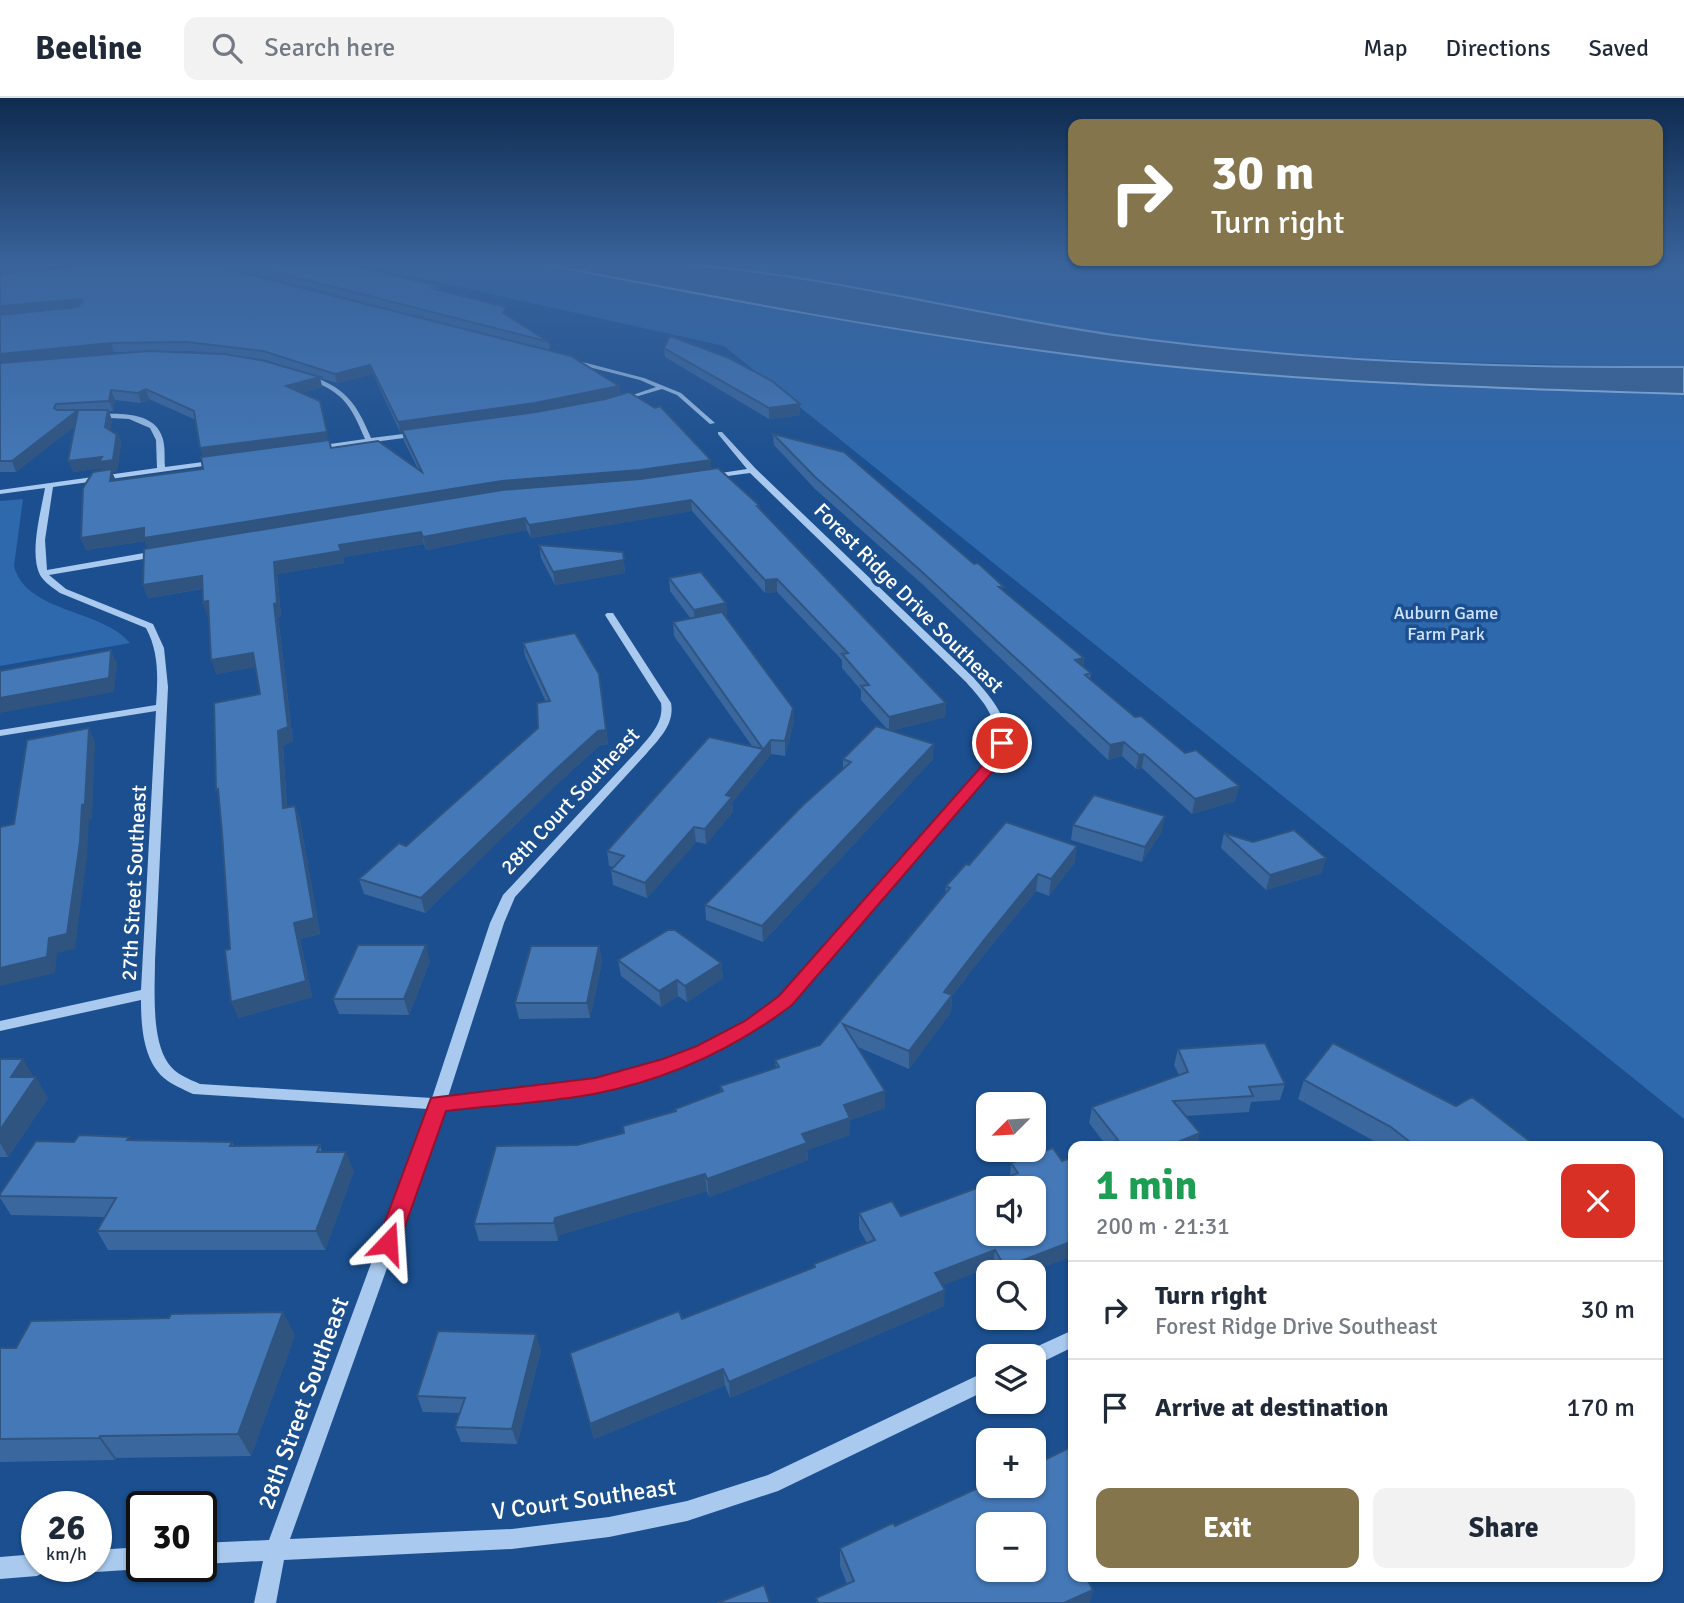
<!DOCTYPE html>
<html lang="en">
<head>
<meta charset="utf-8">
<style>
  body { margin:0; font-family:Signika,sans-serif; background:#f2f2f3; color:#1f2937; height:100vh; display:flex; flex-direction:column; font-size:26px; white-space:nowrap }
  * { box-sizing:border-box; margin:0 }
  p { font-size:23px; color:#747a83 }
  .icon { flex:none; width:38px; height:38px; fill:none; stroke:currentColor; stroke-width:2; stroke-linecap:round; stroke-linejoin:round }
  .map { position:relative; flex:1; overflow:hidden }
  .side { position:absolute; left:1068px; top:1043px; width:595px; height:441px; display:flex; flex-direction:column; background:#fff; border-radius:14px; box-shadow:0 2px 5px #0004 }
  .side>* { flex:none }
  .top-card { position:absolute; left:1068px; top:21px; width:595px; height:147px; border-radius:14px; box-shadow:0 2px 5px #0004; background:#84754c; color:#fff; overflow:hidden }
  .needle { width:46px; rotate:246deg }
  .buttons { position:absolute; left:976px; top:994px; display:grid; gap:14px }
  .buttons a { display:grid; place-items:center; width:70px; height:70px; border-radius:14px; background:#fff; box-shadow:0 2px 5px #0004; font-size:35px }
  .speed { position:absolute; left:21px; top:1393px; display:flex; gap:14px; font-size:35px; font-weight:700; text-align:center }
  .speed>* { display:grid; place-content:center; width:91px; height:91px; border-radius:50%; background:#fff; box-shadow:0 2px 5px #0004; line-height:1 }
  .speed small { font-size:18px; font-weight:400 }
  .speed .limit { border:4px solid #111; border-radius:10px; background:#fff; color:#111 }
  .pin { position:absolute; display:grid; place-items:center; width:60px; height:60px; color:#fff; margin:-30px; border:4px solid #fff; border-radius:50%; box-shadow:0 2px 7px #0007 }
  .me { position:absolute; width:77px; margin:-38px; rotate:20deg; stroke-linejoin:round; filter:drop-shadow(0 0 5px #0008) }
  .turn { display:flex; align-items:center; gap:24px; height:147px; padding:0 28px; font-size:32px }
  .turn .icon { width:91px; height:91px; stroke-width:2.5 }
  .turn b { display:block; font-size:49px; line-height:60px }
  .round { display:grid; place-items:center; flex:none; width:74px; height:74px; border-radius:14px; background:#f2f2f3 }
  .headline { display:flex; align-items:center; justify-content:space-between; height:119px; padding:0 28px }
  h1 { font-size:42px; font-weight:700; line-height:52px; color:#1e9e55 }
  .button { display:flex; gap:14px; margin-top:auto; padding:14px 28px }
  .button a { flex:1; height:80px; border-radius:14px; background:#84754c; color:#fff; font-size:28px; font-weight:700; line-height:80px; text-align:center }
  .button a+a { background:#f2f2f3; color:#1f2937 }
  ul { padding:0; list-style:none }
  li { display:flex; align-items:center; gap:21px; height:98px; padding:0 28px; border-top:2px solid #e0e1e3 }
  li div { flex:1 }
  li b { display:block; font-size:26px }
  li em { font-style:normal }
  header { display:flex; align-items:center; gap:42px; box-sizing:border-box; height:98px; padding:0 35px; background:#fff; border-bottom:2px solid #e0e1e3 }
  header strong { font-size:33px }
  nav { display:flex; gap:38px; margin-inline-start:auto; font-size:24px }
  .search { width:490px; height:63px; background:#f2f2f3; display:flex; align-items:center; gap:18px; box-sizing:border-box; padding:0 24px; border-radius:14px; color:#747a83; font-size:26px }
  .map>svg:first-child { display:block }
  .green { fill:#2e69ad }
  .water { fill:#3c6290; stroke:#9cc4f0; stroke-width:2 }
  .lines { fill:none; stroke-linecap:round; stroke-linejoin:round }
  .minor { fill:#a9c9ee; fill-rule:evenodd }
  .wall { fill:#3a679d; fill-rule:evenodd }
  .shaded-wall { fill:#305480 }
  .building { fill:#4478b7; stroke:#305480; stroke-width:2; fill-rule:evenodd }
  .route { fill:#e11d48; stroke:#92132f; stroke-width:2 }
  .labels { text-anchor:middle; stroke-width:7; stroke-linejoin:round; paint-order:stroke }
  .far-park-label { font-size:18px; fill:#cfe3fa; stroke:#1b4f8f }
  .street-label { font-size:21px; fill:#fff; stroke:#1b4f8f }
  .near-street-label { font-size:24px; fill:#fff; stroke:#1b4f8f }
</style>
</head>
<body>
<header>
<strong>Beeline</strong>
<div class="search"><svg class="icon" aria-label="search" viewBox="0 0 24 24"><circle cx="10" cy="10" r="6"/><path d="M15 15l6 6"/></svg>Search here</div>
<nav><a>Map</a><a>Directions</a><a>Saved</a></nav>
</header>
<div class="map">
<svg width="1684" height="1505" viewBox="0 0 1684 1505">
  <rect width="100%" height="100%" fill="#1b4f8f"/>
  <!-- green -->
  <path class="green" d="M356 166H543L789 211 1166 268 1362 284 1684 296V1021L724 248Z
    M680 166H1684V269C1494 265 1302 264 1114 237 1018 223 923 200 827 184 779 175 729 172 680 166Z
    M23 401 14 468C26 515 102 511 130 545L0 568V403Z"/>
  <!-- water -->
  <path class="water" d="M543 166C589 166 636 162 681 166 828 177 969 216 1114 237 1299 263 1497 270 1684 269V296C1480 290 1275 284 1073 257 895 234 719 200 543 166Z"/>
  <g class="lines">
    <!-- minor -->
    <path class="minor" d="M571 261 644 280 681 295 715 325 710 326 677 297 662 291 618 304V302L656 289 640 282 569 264Z
      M306 276C345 289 356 304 371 340L419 334 423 336 419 338 313 352 312 350 316 348 365 341C349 303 343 295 304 279Z
      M95 316C116 316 151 313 161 336 166 346 164 359 165 369L218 362 222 364 218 366 53 389 45 442 47 472 161 452 165 455 161 458 49 477 66 491 153 526 164 550 168 589 155 863C155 892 151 940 168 965 175 976 189 981 200 986L432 1000 490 825 503 797 639 651C651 637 664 624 661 605L605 517 607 515H613L671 605C675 626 659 641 647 655L515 799 504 825 448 999 595 982 647 969 698 949 746 924 780 899 990 661C1002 625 990 611 966 584L750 375 705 381 704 379 708 377 747 371 718 336V334H722L755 370 974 580C997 607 1017 628 999 664L790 907 756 932 708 957 650 980 595 994 444 1011 290 1441 512 1431 609 1419 687 1403 768 1377 989 1272V1291L778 1393 687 1423 609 1439 512 1451 284 1462 276 1505H254L263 1463 201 1466V1445L269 1442 428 1011 193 996C183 991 172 987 164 980 143 962 141 927 141 902L0 933V923L141 892 156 613 0 638V632L156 607C158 580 159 554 146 530L60 495C53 490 44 484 40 477 29 455 41 414 45 390L0 396V392L157 370 156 342 150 330 129 321 93 319V317Z
      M1073 1232V1249L1034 1268V1258H1025L1027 1253Z
      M142 1449V1468H147L142 1471 96 1474 88 1468H96V1452Z
      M37 1456V1468H47L44 1474 37 1478 0 1481V1459Z"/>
  </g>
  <!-- wall -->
  <path class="wall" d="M0 166 223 170 505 241 216 166H346L439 188 440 192 507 217 549 244 550 252 619 288 620 297 711 362V371L759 407V410L946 605 945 619 890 633 933 661 763 844 706 822 705 807 843 671V661L888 632 861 602V592L842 570V562L777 494 765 495 692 413 531 440 527 432 426 452 424 446 343 459 344 465 277 476 281 518 278 519 293 643 283 648 287 709 295 708 300 722 320 836 300 841 312 899 238 920 230 851 260 596 255 569 216 576 209 517H207L203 504 202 491 148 500 143 487 148 450 145 443 86 452 81 440 103 373 102 370 73 374 75 327 16 374H0V176L28 173 0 175ZM190 253 208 255 167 254ZM114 254H131L37 262ZM254 261 266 262 304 275ZM373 276 400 334H402L404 343 418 371 331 350 301 295 322 289 320 280 337 285ZM149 301 196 322 203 359V371L116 383 112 374 117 373 121 345 117 334 116 336 110 332 112 322 109 313H113L115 302 141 305Z
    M664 250 800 306V317L769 321 665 259Z
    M773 336 1003 493 1084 560 1083 569 1091 575 1090 581 1135 619 1185 655 1239 688 1235 703 1192 716 1142 670 1136 671 1122 658 1108 662 921 485 815 391 774 347Z
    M539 447 623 454 625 475 555 487 541 460Z
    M669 480 726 505 727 518 726 519 794 624 785 658 771 656 732 705 733 714 706 746 696 744 647 800 613 787 611 772 613 769 609 768 607 753 752 648 674 538 673 524 691 521 670 493Z
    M523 545 599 576 608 646 600 647 556 687 425 815 364 796 359 781 406 748 538 630 546 604 525 558Z
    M1073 727 1162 733 1142 764 1071 742Z
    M1224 735 1322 775 1266 792 1221 750Z
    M1075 764 1049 798 1036 793 982 859 952 898 951 914 909 971 858 949 885 993V1010L850 1022V1037L807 1052 808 1062 709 1099 707 1093 559 1137 558 1143H479L474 1126 577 1047 624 1035 675 1014V1011L721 994 720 988 776 970 775 962 820 947 945 796 946 788 969 767Z
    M599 848 602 864 590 920 519 921 515 905Z
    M618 862 721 865 723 880 687 904 678 898 661 909 621 878Z
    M430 863 409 917 339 916 333 901Z
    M1178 951 1285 986 1280 1002 1251 1004 1249 1014 1186 1018 1106 1047 1089 1025 1092 1009 1179 977 1174 967Z
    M0 961 34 979 48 1000 8 1059H0Z
    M1304 982 1536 1048H1383L1298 1001Z
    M131 1042 232 1044 234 1048 320 1047 322 1054 354 1073 325 1152H108L97 1133 105 1119 11 1117 0 1100V1096L74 1044Z
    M1073 1059V1158L1030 1174H997L993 1168 942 1187 944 1208 730 1300 725 1287 594 1341 570 1255 682 1221 814 1170V1166L867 1145 859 1131V1115L901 1118 1010 1078 1011 1065 1062 1063Z
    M295 1237 251 1358 116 1360 115 1362 0 1364V1250Z
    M541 1252 517 1346 461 1344 455 1329 460 1315 423 1314 417 1298Z
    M895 1428 1073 1479 1093 1492 1089 1505H816V1500L847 1486 840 1468V1450Z"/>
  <!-- shaded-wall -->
  <path class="shaded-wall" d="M23 166H140L0 175V167Z
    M80 201 83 209 0 217V208Z
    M111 245 114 254 0 265V256Z
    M370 267 373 276 337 285 335 276Z
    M320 279 322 289 289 298 286 288Z
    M619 288 620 298 537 315 400 334 398 324Z
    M146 291 149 301 141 305 138 295Z
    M111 292 115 302 113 313 109 303Z
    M320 303 329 344 204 361 200 350Z
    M800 306V317L769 321V310Z
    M78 312 82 323 16 374 12 363Z
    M108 312 112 322 109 339 105 329Z
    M117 334 121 345 117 373 112 374 116 383 114 395 102 370 73 374 68 363 102 359Z
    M711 362V373L149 453 145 443 86 452 81 440 144 430 502 383Z
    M691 402 692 413 531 440 529 427Z
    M525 420 527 432 426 452 423 439Z
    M421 434 424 446 343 459 344 465 277 476 281 518 278 519 293 643 283 648 288 725 283 710 278 633 274 464 339 447Z
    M623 454 625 475 555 487 553 474Z
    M202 478 206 490 148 500 143 487Z
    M777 481V494L765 495V482Z
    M208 503 212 516 207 517 203 504Z
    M726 505 727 518 695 525 694 512Z
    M111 552 117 565 114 594 0 615V600Z
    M253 555 257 569 216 576 211 562Z
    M1084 560 1082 574 1075 562Z
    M946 605 945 619 889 633V619Z
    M793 610 794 624 785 658V643Z
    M89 630 95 644 92 721H89L87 759 75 851 57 855 55 875 0 888V870L49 840 82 707Z
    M606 632 608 646 600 647 556 687 425 815 421 800 554 673 598 633Z
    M771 642V656L732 705 733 714 706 746 705 731 726 697Z
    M1124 644 1122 658 1108 662 1110 647Z
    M934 646 933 661 763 844 762 828Z
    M1144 656 1142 670 1136 671 1139 657Z
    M1239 688 1235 703 1192 716 1195 701Z
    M295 708 300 722 320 836 300 841 312 899 238 920 231 904 294 825Z
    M1165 718 1162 733 1142 764 1145 749Z
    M694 729 696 744 647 800 645 785Z
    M1077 748 1075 764 1049 798 1051 781Z
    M1326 760 1322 775 1266 792 1270 777Z
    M1038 776 1036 793 982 859 952 898 951 914 909 971V953L944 894 984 842Z
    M426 847 430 863 409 917 404 901Z
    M599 848 602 864 590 920 587 905Z
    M721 865 723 880 687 904 685 888Z
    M677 882 678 898 661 909 659 893Z
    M23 961 35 981 36 979 48 1000 8 1059 0 1045V1032L11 979Z
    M885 993V1010L850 1022V1037L807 1052 808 1062 709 1099 707 1081 802 1036 844 1007Z
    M1200 1035 1197 1048H1174L1175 1045Z
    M346 1054 354 1073 325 1152 316 1133Z
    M705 1076 707 1093 559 1137 558 1143 554 1125 555 1120Z
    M1073 1143V1158L1030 1174H1004L1005 1169Z
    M995 1152 993 1168 934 1191 935 1175Z
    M945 1192 944 1208 730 1300 729 1284Z
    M283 1214 295 1237 251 1358 238 1336Z
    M536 1236 541 1252 517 1346 512 1331Z
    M723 1271 725 1287 594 1341 590 1326Z
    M100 1338 116 1360 115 1362 99 1340Z
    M1093 1492 1089 1505H1064Z"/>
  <!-- building -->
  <path class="building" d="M0 166H23L0 167Z
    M108 166H213L223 170 571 258 619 288 535 305 398 324 370 267 335 276 263 253 187 244 111 245 0 256V217L78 209 83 203 80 201 0 208V176Z
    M244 166H346L439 188 431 190 506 209 503 215 549 244Z
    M670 238 729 260 772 283 800 306 769 310 664 250Z
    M148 253 224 256 261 262 320 279 286 288 320 303 327 334 200 350 194 313 146 291 138 295 111 292 109 303 56 306 54 310 57 312H78L12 363H0V265Z
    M629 294 655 310 660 308 711 362 640 372 502 383 144 440V430L81 440 83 390 93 374 112 371 110 383 203 371 201 359 329 342 331 350 378 343 422 374 402 332 536 314 605 301Z
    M78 312H108L105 329 116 336 117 334 113 362 99 364 102 359 68 363Z
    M773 336 844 354 974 466 978 465 1004 489H999L1084 560 1075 562 1091 575 1085 577 1135 619 1141 618 1185 655 1196 652 1239 688 1195 701 1144 656 1139 657 1124 644 1110 647 921 473 815 379Z
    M718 370 759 407 757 408 946 605 889 619 861 588 869 587 842 556 848 555 777 481 765 482 691 402 529 427 525 420 423 439 421 434 339 447 341 453 274 464 277 505 274 506 288 629 278 633 283 710 295 708 314 820 294 825 306 883 231 904 225 852 230 851 222 735 218 691 216 692 214 605 260 596 253 555 211 562 208 503 203 504 202 478 143 487 144 451 502 392 640 381Z
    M539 447 623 454 624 462 553 474Z
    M701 474 726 505 694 512 669 480Z
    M722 514 793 610 785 643 771 642 726 697 732 699 705 731 694 729 645 785 611 772 624 758 607 753 709 639 763 651 673 524Z
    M575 535 599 576 606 632 598 633 554 673 421 800 359 781 399 745 406 748 538 630 537 605 550 603 523 545Z
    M111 552 109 580 0 600V573Z
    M876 628 934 646 762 828 705 807 803 707 851 664 843 661Z
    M89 630 85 706 82 707 80 744 67 836 49 840 47 859 0 870V729L14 726 27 642Z
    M1094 697 1165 718 1145 749 1073 727Z
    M1006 724 1077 748 1051 781 1038 776 984 842 944 894 952 897 909 953 843 926 885 993 844 1007 850 1020 802 1036 807 1045 707 1081 705 1076 555 1120 554 1125 474 1126 496 1048 577 1047 624 1035 623 1028 676 1013 675 1011 723 993 720 988 779 969 775 962 820 947 950 790 946 788 966 766 969 767Z
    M1294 732 1326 760 1270 777 1224 735 1253 744Z
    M668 832H675L721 865 685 888 677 882 659 893 618 862Z
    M358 847H426L404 901H333Z
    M531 848H599L587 905H515Z
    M1265 945 1285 986 1249 989 1253 998 1173 1003 1200 1035 1175 1045 1178 1048H1102L1118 1042 1092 1009 1188 974 1178 951Z
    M1333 945 1456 1008 1472 999 1536 1048H1415L1391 1029 1304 982Z
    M0 961H23L11 979H36L0 1032Z
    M79 1037 129 1039 127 1042 232 1044 230 1048 320 1047 317 1054H346L316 1133H97L116 1100 0 1098V1096L36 1043 74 1044Z
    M1053 1050 1062 1063 1073 1059V1143L1005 1169 995 1152 935 1175 945 1192 729 1284 723 1271 590 1326 570 1255 679 1213 682 1221 815 1169 814 1166 875 1142 859 1115 892 1103 901 1118 1018 1075 1011 1065ZM989 1090H1034V1136H989Z
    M283 1214 238 1336 100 1338 99 1340 0 1341V1250H16L31 1223 169 1220 171 1216Z
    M438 1233 536 1236 512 1331 455 1329 465 1300 417 1298Z
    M1073 1348V1479H1086L1093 1492 1064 1505H818L816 1500 854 1483 840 1450 893 1425 895 1428 989 1385V1388H1034V1367ZM989 1426H1034V1472H989Z
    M764 1487 770 1505H717Z"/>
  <!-- sky -->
  <linearGradient id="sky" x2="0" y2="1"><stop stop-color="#0f2b4f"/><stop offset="0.44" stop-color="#39639b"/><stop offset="1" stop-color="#39639b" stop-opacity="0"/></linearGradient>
  <rect width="1684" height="376" fill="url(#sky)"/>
  <!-- route -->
  <path class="route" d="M1002 641 1009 645 1000 665 792 907C734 951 666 982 594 996 545 1005 495 1007 446 1013L399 1145 396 1152 388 1154 380 1152 377 1145 431 1000 595 980 663 961 697 948 745 923 779 898 988 661 997 642Z"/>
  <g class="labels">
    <!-- far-park labels -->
    <g class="far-park-label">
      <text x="1446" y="521">Auburn Game<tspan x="1446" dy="21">Farm Park</tspan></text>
    </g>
    <!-- street labels -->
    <g class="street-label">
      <text transform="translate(909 500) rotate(45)" y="7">Forest Ridge Drive Southeast</text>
      <text transform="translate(570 703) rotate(-47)" y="7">28th Court Southeast</text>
      <text transform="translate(134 785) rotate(-87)" y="7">27th Street Southeast</text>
    </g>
    <!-- near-street labels -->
    <g class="near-street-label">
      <text transform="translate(303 1305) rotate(-70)" y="8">28th Street Southeast</text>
      <text transform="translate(584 1401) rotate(-8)" y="8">V Court Southeast</text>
    </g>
  </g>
</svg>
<div class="buttons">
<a><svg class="needle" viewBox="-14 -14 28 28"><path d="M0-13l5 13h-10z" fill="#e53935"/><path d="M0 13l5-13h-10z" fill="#747a83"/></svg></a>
<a><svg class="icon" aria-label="sound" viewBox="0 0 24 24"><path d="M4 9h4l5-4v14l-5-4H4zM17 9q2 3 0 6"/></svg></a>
<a><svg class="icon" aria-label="search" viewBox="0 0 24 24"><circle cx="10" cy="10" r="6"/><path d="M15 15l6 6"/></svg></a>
<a><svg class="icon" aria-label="layers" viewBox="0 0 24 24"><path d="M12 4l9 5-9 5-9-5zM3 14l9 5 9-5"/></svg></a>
<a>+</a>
<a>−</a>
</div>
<div class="speed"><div>26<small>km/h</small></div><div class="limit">30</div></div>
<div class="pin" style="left:1002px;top:645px;background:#d93025"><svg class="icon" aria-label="arrive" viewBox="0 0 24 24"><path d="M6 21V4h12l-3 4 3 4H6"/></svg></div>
<svg class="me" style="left:388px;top:1145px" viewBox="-20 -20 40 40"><path d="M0-17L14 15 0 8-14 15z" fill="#e11d48" stroke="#fff" stroke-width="4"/></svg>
<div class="top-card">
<div class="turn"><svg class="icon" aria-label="right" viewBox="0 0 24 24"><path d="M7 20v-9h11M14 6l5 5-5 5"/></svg><div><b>30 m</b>Turn right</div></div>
</div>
<section class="side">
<div class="headline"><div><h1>1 min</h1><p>200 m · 21:31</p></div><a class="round" style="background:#d93025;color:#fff"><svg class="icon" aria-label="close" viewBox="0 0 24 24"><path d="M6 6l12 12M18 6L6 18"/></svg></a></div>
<ul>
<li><svg class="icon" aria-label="right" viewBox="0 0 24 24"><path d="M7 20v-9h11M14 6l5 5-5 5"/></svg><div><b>Turn right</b><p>Forest Ridge Drive Southeast</p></div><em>30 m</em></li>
<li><svg class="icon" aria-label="arrive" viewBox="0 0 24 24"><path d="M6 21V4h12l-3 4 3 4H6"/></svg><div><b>Arrive at destination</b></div><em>170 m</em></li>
</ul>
<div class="button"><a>Exit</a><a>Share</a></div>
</section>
</div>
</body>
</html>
